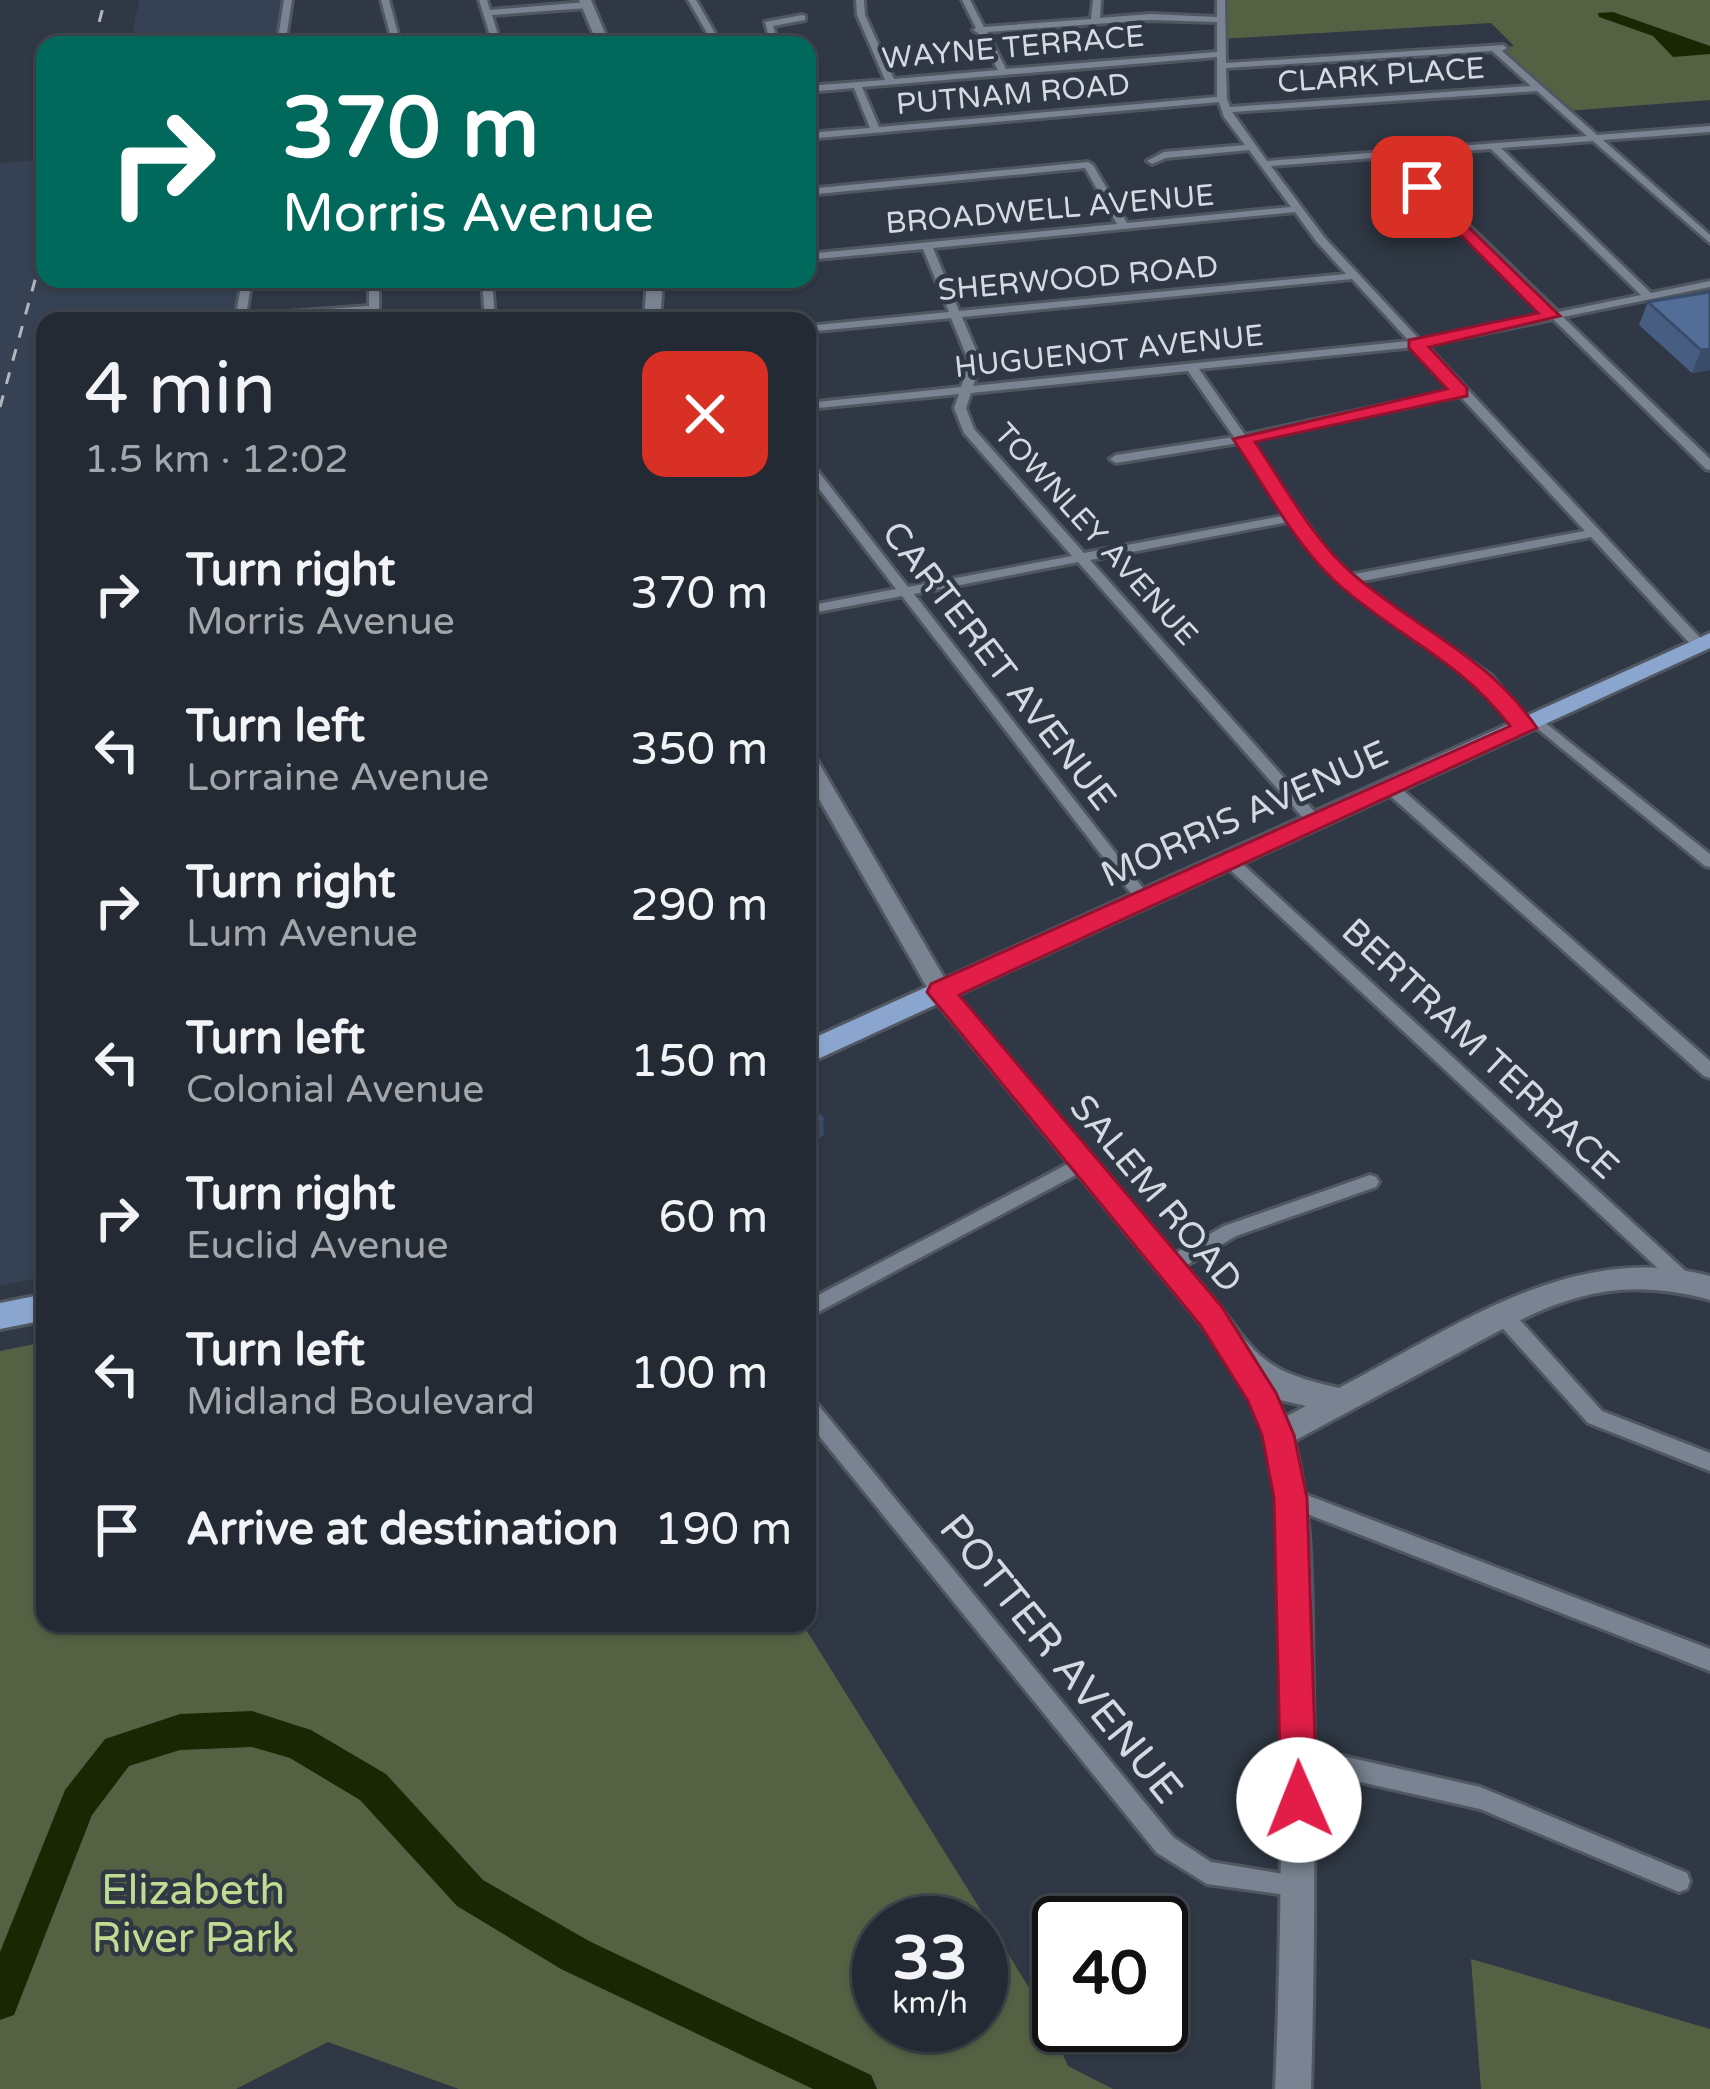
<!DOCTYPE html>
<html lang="en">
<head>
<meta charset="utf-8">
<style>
  body { margin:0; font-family:"Varela Round",sans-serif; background:#2b323b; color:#f1f3f6; height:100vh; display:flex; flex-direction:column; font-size:45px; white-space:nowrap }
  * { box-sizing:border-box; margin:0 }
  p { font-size:39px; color:#a3a7ac }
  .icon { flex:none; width:66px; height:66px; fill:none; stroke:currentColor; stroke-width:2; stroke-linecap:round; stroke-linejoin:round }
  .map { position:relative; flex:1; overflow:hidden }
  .panel { position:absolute; left:36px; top:312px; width:780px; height:1320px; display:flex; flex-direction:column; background:#232a33; border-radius:24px; box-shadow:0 3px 9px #0004,0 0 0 3px #40464e }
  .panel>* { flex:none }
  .banner { position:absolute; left:36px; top:36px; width:780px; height:252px; border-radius:24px; box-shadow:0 3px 9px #0004,0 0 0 3px #40464e; background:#00695c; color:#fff; overflow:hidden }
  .speed { position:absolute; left:852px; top:1896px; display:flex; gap:24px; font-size:60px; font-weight:700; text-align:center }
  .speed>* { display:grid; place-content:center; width:156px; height:156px; border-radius:50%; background:#232a33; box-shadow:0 3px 9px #0004,0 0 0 3px #40464e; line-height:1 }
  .speed small { font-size:30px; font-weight:400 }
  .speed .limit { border:6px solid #111; border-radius:18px; background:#fff; color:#111 }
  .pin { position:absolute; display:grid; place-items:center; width:102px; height:102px; color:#fff; margin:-51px; border-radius:24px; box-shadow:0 6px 18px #0006 }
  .me { position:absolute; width:132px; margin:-66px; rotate:359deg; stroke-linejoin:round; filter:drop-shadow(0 0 9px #0008) }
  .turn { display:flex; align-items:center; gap:42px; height:252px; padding:0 48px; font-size:54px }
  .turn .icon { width:156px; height:156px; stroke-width:2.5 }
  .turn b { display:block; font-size:84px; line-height:102px }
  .round { display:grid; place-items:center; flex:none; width:126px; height:126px; border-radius:24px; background:#2b323b }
  .overview { display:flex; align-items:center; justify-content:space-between; height:204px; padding:0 48px }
  h1 { font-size:72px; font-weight:600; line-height:90px }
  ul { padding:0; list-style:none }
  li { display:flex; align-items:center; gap:36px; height:156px; padding:0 48px }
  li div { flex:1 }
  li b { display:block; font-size:45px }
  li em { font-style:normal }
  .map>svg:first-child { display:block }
  .built { fill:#364254 }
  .green { fill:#566144; fill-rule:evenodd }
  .water { fill:#1b2703 }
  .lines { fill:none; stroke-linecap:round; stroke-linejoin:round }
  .river { fill:#1b2703; fill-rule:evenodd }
  .street-casing { stroke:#505761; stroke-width:6 }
  .secondary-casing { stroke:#505761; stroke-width:6 }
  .primary-casing { stroke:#505761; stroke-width:6 }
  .street { fill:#798391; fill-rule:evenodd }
  .secondary { fill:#798391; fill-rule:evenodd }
  .primary { fill:#8ba6ce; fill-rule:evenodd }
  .rail { stroke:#b0b7c0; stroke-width:3; stroke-dasharray:12 12; stroke-linecap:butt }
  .wall { fill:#475e82 }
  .shaded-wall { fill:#394c6a }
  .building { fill:#526d97; stroke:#394c6a; stroke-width:3 }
  .route { fill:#e11d48; stroke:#92132f; stroke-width:3 }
  .labels { text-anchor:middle; stroke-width:9; stroke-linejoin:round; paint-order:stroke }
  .far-street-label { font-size:30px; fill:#d4dae2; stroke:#2f3844 }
  .street-label { font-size:36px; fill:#d4dae2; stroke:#2f3844 }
  .near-street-label { font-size:42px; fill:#d4dae2; stroke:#2f3844 }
  .near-park-label { font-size:42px; fill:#c0dc91; stroke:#2f3844 }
</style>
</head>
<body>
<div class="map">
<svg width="1710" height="2089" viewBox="0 0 1710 2089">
  <rect width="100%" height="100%" fill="#2f3844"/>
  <!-- built -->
  <path class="built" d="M139 0H282L277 45H130Z
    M41 160 45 279H249L244 321H45V1276L0 1286V163Z"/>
  <!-- green -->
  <path class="green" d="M1221 0H1710V100L1566 111 1495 49 1514 46 1491 23 1221 39Z
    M45 1342V1623H802L1043 2010 1068 2066 1113 2089H459L328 2042 236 2089H0V1351ZM879 1923H981V2025H879Z
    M1471 1959 1710 2029V2089H1481Z"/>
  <!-- water -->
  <path class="water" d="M1613 12 1710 46V54L1673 57 1653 36 1599 17 1598 13Z"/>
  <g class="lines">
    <!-- river -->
    <path class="river" d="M252 1711 311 1730 386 1774 483 1880 589 1941 871 2075 877 2089H813L561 1969 457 1906 360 1800 290 1758 252 1747 180 1750 129 1766 92 1815 14 2015 0 2020V1952L65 1790 105 1739 180 1714Z"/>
    <defs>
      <path id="street" d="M284 0H292L285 45H277Z
        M381 0H389L401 45H393Z
        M479 0H487L490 10 587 2 591 5 587 8 492 15 501 45H493Z
        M688 0H696L722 45H714Z
        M856 0H864L865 15 894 79 998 70 978 33 973 30 976 28 962 0H970L984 27 1091 19 1093 0H1101L1100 18 1150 14 1217 17V0H1225L1226 63 1503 45 1507 48 1502 51 1597 135 1710 126V132L1603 140 1710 235V243L1593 141 1501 148 1651 293 1710 281V287L1563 317 1710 459V470L1706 469 1553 319 1426 345 1704 642V648H1694L1591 537 1357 582 1492 676 1532 728 1525 733 1520 731 1482 682 1341 583 1315 555 1293 521 1090 560 1321 819 1323 823 1316 828 1311 827 1078 562 914 594 1153 901 1145 907 1140 905 902 596 807 614V606L896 589 807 473V461L811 462 908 587 1072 556 964 433 954 408 959 394 807 409V403L961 387 969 362 951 318 807 332V326L949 312 923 249 807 260V254L1117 224 1085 168 807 195V189L1088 162 1093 165 1127 223 1291 207 1249 150 1166 158 1152 164 1147 161 1164 152 1245 145 1224 117 1219 102 807 139V133L870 128 854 88 807 92V86L885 80 857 15ZM1150 20 1217 22V52L1006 69 987 32ZM1492 51 1531 86 1230 107 1227 99 1226 68ZM1217 57V97L879 127 862 87ZM1537 91 1587 136 1267 161 1232 112ZM1491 149 1641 295 1558 312 1397 156ZM1387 157 1547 314 1420 340 1324 237 1271 166ZM1295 212 1316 241 1346 274 959 311 933 248ZM1352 279 1409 341 973 386 981 362 962 317ZM1415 347 1454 390 1245 435 1199 369ZM1188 371 1234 437 1116 455 1110 459 1116 463 1239 443 1288 515 1084 553 974 429 966 408 971 393ZM1460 396 1585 531 1349 575 1325 549 1249 441Z
        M802 15 805 16V20L773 26 779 45H771L765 22Z
        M242 279H252L246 315 369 306V279H379V321H369V313L235 321Z
        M482 279H492L495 321H485Z
        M1538 717 1710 854V867L1705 866 1533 725 1531 722Z
        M1392 784 1397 785 1710 1061V1078L1704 1076 1387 793 1385 789Z
        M1231 857 1236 858 1692 1277 1695 1283 1692 1289 1686 1291 1680 1289 1226 866 1223 862Z
        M1081 1157 1087 1159 1090 1164 1087 1169 807 1318V1301Z
        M1370 1175 1376 1177 1379 1182 1376 1187 1236 1236 1175 1272 1169 1274 1163 1272 1160 1266 1163 1260 1224 1226Z
        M1503 1307 1510 1309 1602 1411 1710 1453V1471L1588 1423 1496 1321 1494 1315 1496 1309Z
        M807 1397 814 1400 1173 1837 1211 1862 1309 1878 1312 1886 1309 1894 1301 1897 1207 1884 1157 1853 807 1421Z
        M1291 1489 1710 1649V1671L1284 1505 1281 1498 1284 1491Z
        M1298 1746 1480 1787 1687 1873 1690 1881 1687 1889 1679 1892 1480 1809 1298 1768 1290 1765 1287 1757 1290 1749Z"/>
      <path id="secondary" d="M579 0H591L610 45H598Z
        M647 279H663L660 321H644Z
        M807 753 817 760 949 986 1221 1308C1261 1363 1272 1373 1339 1388 1456 1327 1573 1240 1710 1276V1300C1601 1270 1541 1308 1449 1358 1397 1386 1345 1413 1294 1441 1315 1522 1311 1604 1313 1687 1315 1821 1315 1955 1311 2089H1275C1281 1952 1282 1816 1281 1679 1281 1598 1288 1514 1264 1435 1251 1394 1226 1359 1201 1324L933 998 807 778ZM1277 1399 1280 1400 1306 1406 1285 1417Z"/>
      <path id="primary" d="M1710 633V648L807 1064V1041Z
        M45 1294V1320L0 1329V1303Z"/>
    </defs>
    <!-- street casing -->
    <use href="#street" class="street-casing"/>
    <!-- secondary casing -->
    <use href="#secondary" class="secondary-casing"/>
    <!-- primary casing -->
    <use href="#primary" class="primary-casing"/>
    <!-- street -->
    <use href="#street" class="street"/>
    <!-- secondary -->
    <use href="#secondary" class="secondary"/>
    <!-- primary -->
    <use href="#primary" class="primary"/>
    <!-- rail -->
    <path class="rail" d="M93 45 105 0
      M0 407 45 244"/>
  </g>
  <!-- wall -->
  <path class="wall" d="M1710 292V370L1692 373 1639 325 1648 302Z"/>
  <!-- shaded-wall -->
  <path class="shaded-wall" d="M1710 349V370L1692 373 1701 350Z
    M823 1119 824 1135 807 1146V1129Z"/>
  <!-- building -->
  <path class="building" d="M1710 292V349L1701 350 1648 302Z
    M807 1102 823 1119 807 1129Z"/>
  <!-- route -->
  <path class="route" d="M1422 182 1560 316 1429 347 1467 388V396L1255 442C1285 486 1313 540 1354 575 1418 630 1487 655 1537 728L959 995 1222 1307 1276 1393 1294 1435 1307 1498 1317 1800 1312 1813 1299 1819 1286 1813 1281 1800 1274 1498 1262 1435 1248 1401 1201 1326 927 992 931 984 1510 726C1459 659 1397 637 1337 583 1294 544 1265 486 1233 439L1447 389 1409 348V340L1538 313 1416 190Z"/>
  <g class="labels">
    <!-- far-street labels -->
    <g class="far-street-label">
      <text transform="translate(1013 47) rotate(-5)" y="10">WAYNE TERRACE</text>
      <text transform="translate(1381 75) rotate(-4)" y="10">CLARK PLACE</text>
      <text transform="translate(1013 94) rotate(-5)" y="10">PUTNAM ROAD</text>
      <text transform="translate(1050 209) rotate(-5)" y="10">BROADWELL AVENUE</text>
      <text transform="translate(1078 278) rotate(-5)" y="10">SHERWOOD ROAD</text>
      <text transform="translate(1109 351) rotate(-6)" y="10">HUGUENOT AVENUE</text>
      <text transform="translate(1096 534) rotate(48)" y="10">TOWNLEY AVENUE</text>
    </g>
    <!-- street labels -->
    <g class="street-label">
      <text transform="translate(1000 665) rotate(52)" y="13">CARTERET AVENUE</text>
      <text transform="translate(1244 813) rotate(-24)" y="13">MORRIS AVENUE</text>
      <text transform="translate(1481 1048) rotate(43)" y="13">BERTRAM TERRACE</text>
      <text transform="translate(1157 1193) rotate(50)" y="13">SALEM ROAD</text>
    </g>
    <!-- near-street labels -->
    <g class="near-street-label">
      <text transform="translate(1062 1658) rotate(51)" y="15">POTTER AVENUE</text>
    </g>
    <!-- near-park labels -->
    <g class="near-park-label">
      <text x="193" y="1904">Elizabeth<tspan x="193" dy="48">River Park</tspan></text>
    </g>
  </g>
</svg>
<div class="speed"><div>33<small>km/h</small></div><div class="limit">40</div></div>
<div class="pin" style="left:1422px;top:187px;background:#d93025"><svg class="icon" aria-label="arrive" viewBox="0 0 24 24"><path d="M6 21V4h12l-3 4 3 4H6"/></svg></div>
<svg class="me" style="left:1299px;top:1800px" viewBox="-20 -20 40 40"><circle r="19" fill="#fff"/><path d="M0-13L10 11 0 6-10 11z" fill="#e11d48"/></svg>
<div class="banner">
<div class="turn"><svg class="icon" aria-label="right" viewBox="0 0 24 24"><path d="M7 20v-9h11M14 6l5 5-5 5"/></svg><div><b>370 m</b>Morris Avenue</div></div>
</div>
<section class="panel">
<div class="overview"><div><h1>4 min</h1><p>1.5 km · 12:02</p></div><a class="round" style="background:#d93025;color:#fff"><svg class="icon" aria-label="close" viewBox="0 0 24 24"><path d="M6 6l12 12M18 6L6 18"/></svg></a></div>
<ul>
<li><svg class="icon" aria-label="right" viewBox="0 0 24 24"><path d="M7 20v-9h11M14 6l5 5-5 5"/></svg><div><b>Turn right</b><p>Morris Avenue</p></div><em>370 m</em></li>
<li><svg class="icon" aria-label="left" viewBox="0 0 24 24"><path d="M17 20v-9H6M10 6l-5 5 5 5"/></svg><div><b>Turn left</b><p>Lorraine Avenue</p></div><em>350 m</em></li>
<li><svg class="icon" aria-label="right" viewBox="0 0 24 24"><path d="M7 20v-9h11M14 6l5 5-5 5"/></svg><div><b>Turn right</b><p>Lum Avenue</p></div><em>290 m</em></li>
<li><svg class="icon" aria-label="left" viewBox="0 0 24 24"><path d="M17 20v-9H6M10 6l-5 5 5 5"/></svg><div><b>Turn left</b><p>Colonial Avenue</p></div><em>150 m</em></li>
<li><svg class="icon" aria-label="right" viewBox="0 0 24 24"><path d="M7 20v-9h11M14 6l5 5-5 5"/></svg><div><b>Turn right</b><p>Euclid Avenue</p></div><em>60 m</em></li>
<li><svg class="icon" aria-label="left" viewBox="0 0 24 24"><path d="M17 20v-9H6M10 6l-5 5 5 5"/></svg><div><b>Turn left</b><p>Midland Boulevard</p></div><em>100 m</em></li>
<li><svg class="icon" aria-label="arrive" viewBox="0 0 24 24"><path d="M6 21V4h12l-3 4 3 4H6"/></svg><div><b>Arrive at destination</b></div><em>190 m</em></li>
</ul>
</section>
</div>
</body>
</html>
